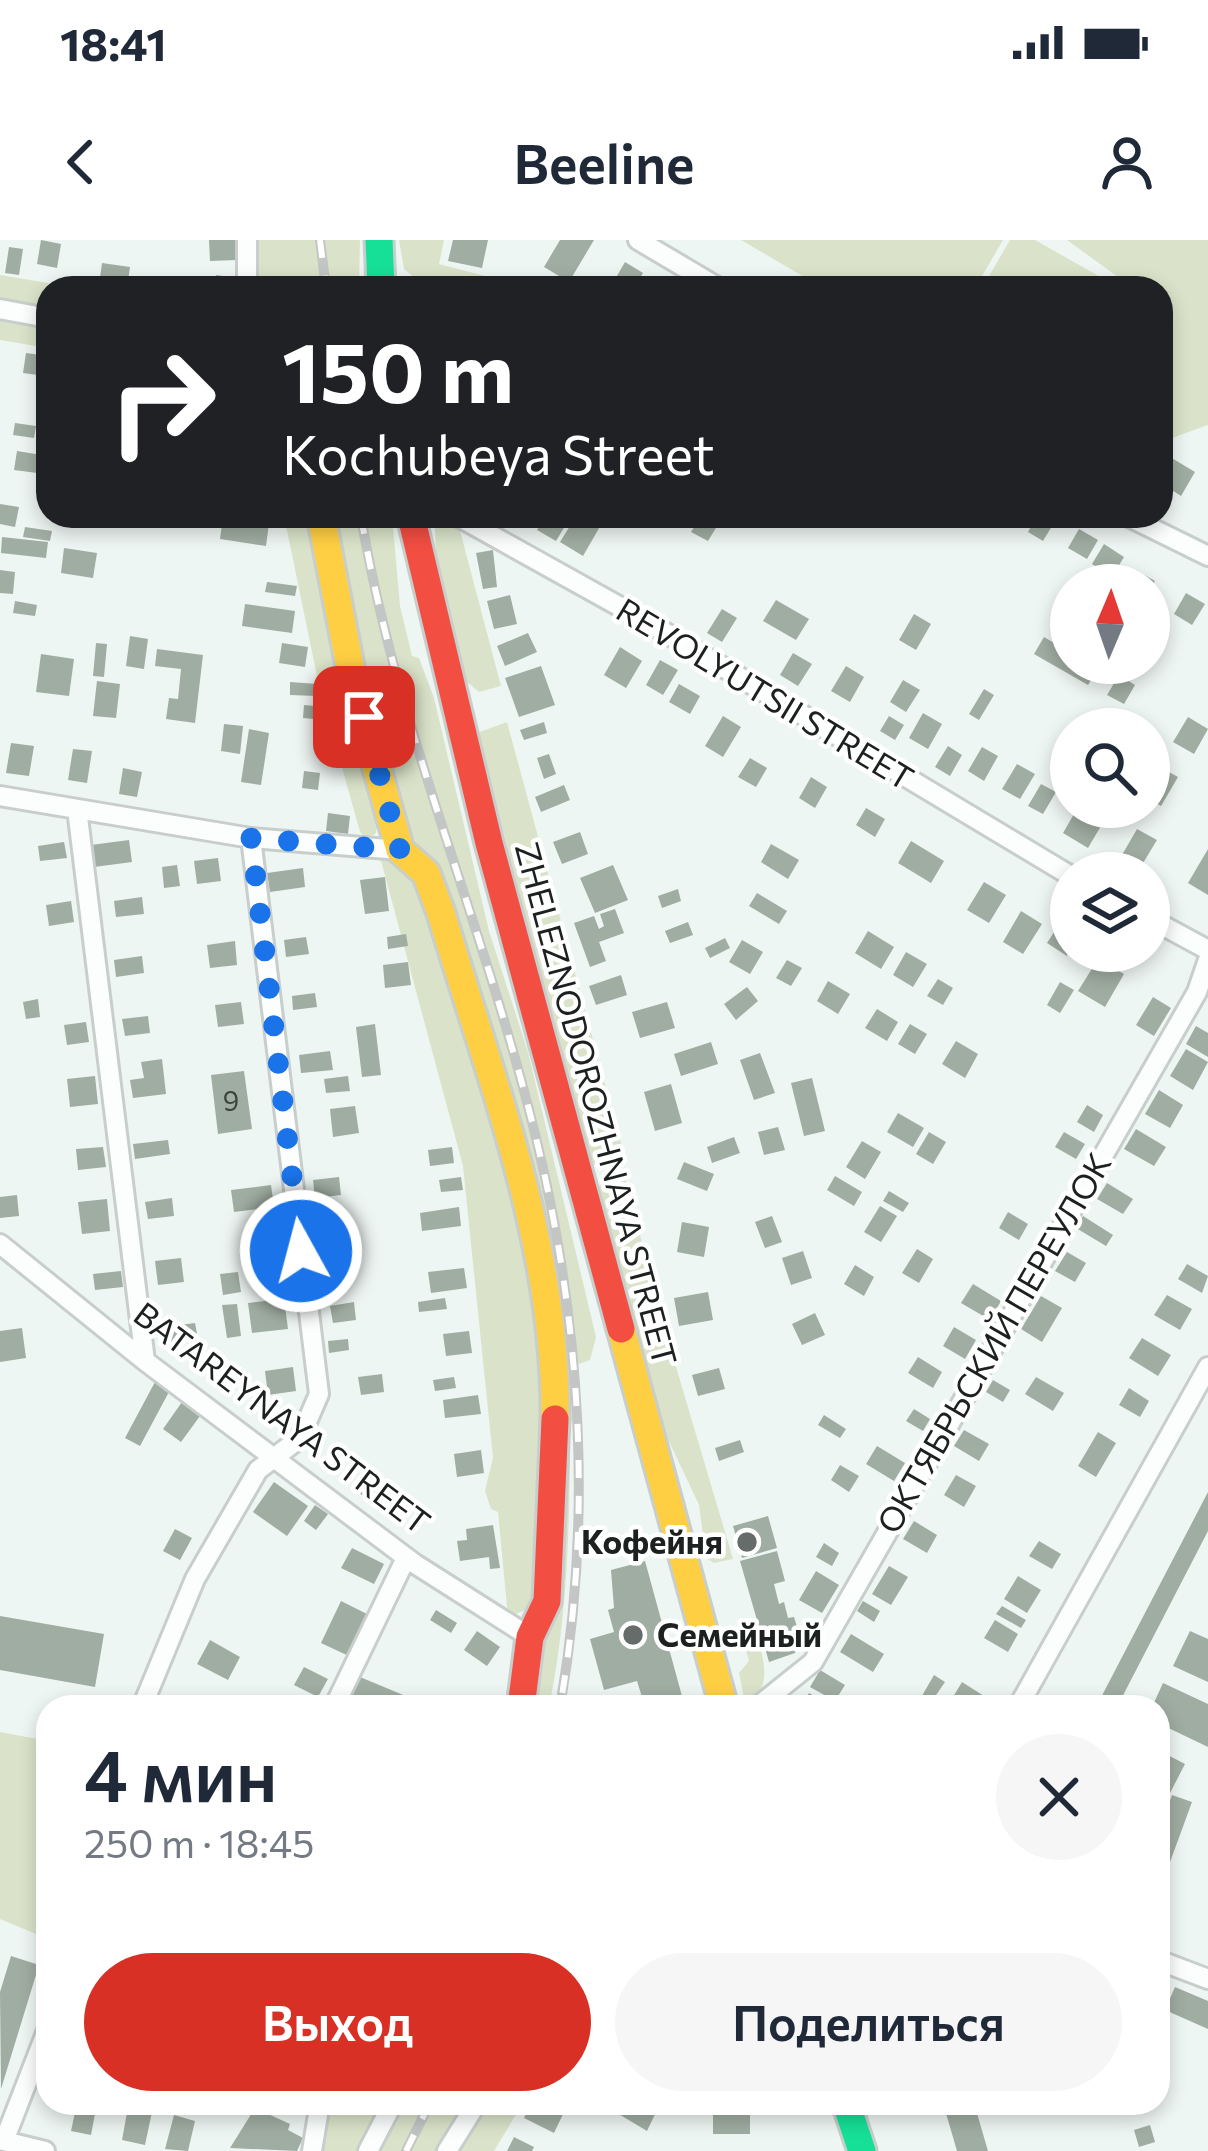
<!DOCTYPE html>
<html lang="ru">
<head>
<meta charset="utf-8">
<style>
  body { margin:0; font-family:Commissioner,sans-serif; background:#f6f6f7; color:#1f2937; height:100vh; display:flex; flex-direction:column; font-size:45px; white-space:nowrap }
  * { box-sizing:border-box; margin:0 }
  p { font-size:39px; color:#747a83 }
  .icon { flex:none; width:66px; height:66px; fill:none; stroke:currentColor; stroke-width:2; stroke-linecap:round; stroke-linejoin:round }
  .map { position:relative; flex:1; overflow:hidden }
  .sheet { position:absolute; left:36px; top:1455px; width:1134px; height:420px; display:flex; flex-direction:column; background:#fff; border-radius:36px; box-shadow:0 6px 18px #0003 }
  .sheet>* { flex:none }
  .banner { position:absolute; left:36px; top:36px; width:1137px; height:252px; border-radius:36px; box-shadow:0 6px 18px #0003; background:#202124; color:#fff; overflow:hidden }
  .needle { width:78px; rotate:2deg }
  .fabs { position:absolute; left:1050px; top:324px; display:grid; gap:24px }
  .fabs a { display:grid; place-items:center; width:120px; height:120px; border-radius:50%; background:#fff; box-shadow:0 6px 18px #0003; font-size:60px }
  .pin { position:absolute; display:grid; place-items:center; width:102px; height:102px; color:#fff; margin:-51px; border-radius:24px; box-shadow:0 6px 18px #0006 }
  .me { position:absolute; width:132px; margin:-66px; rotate:353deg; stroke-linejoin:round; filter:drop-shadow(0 0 9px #0008) }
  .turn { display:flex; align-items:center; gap:42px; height:252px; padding:0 48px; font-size:54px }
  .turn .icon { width:156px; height:156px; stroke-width:2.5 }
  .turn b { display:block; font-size:84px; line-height:102px }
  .round { display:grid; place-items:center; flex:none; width:126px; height:126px; border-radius:63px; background:#f6f6f7 }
  .overview { display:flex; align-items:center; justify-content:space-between; height:204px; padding:0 48px }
  h1 { font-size:72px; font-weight:600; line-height:90px }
  .button { display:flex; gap:24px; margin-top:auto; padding:24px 48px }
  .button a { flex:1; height:138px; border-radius:72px; background:#d93025; color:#fff; font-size:48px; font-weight:600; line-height:138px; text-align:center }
  .button a+a { background:#f6f6f7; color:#1f2937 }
  .status { display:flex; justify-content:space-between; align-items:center; height:84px; padding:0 60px; background:#fff; direction:ltr }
  .status svg { height:33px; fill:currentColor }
  header { display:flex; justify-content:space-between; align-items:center; height:156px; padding:0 48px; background:#fff; font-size:54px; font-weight:600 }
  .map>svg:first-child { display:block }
  .green { fill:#dae3c9 }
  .building { fill:#a0ada2 }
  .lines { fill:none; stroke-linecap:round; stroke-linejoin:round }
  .street-casing { stroke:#c8cecb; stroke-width:24 }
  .fast-casing { stroke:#c8cecb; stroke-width:33 }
  .slow-casing { stroke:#c8cecb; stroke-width:33 }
  .jam-casing { stroke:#c8cecb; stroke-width:33 }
  .street { stroke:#fcfefd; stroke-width:18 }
  .fast { stroke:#16e098; stroke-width:27 }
  .slow { stroke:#ffcf43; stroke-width:27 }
  .jam { stroke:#f24e42; stroke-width:27 }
  .rail-casing { stroke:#c4c6c6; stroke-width:10 }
  .rail { stroke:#fff; stroke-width:6; stroke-dasharray:18; stroke-linecap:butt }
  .route { stroke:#1a73e8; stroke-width:21; stroke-dasharray:0 37.8 }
  .poi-dot { fill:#666c69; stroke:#fff; stroke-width:4.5 }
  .labels { text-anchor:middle; stroke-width:9; stroke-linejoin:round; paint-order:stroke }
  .number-label { font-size:27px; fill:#3d4440 }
  .street-label { font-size:33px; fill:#1c211f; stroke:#fff }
  .poi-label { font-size:33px; font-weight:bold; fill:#1c211f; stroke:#fff; text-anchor:end }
</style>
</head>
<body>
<div class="status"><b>18:41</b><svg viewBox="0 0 49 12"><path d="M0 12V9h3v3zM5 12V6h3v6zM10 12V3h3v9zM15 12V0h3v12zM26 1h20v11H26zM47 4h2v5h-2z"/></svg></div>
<header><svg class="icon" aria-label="back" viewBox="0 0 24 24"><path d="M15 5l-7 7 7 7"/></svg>Beeline<svg class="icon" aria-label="person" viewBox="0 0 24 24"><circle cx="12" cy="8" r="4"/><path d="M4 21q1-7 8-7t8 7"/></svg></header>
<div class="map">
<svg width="1208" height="1911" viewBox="0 0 1208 1911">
  <rect width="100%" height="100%" fill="#eef6f3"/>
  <!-- green -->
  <path class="green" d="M253 0H360L359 48H261Z
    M399 0H444L439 24 485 36 482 48H427L404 29Z
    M741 0H1003L975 48H823Z
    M1010 0H1035L1111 43 1108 48H982Z
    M1067 0H1208V185L1161 202V48H1114L1118 37Z
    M0 35 78 48H48V69L0 61Z
    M0 77 48 86V108L0 100Z
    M284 276H315L381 563 376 593 367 599 360 592 318 441Z
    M325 276H392L400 366 412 416 419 418 434 458 489 691 528 812 596 1097 590 1120 570 1127C570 1240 572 1356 549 1467H529L551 1366 560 1142 435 636 426 614 399 582Z
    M451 279 458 283 501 446 479 452 466 441 436 322 435 287Z
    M507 482 625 918 592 925 477 493Z
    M380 617 398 619 420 635 488 858 549 1100V1220L533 1367 508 1377 498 1272 491 1269 485 1251 493 1218 463 926Z
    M625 936 653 1046 626 1050 597 946Z
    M655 1056 733 1319 714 1323 706 1318 699 1265 657 1176 628 1059Z
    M757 1395C763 1418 772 1443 752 1462L744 1458 739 1433 749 1421 743 1400Z
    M0 1492 48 1501V1699L0 1679Z
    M325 1863H356L377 1878 357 1911H317Z
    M398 1863H465L436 1911H373Z
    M488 1863H523L494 1911H459Z"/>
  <!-- building -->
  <path class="building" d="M41 0 61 4 57 28 37 24Z
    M209 0H236L237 20 210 21Z
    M453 0H488L482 28 448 21Z
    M560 0H594L569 42 544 27Z
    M9 7 23 9 19 35 5 33Z
    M625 22 643 33 634 48H610Z
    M102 23 130 27 127 48 99 45Z
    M216 35 238 38 236 48H214Z
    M26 113 41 115 38 135 23 133Z
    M15 183 36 186 34 198 13 195Z
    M17 211 48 216 45 234 14 230Z
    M1165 214 1195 232 1181 256 1161 243Z
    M0 264 19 267 15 287 0 284Z
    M223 276H270L266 306 220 299Z
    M545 276H571L556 301 537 290Z
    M576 276 602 283 583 316 560 302Z
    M701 276 719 283 708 301 691 292Z
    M1037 276H1058L1043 301 1028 292Z
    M25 287 52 291 50 301 23 297Z
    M1079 289 1098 300 1087 319 1068 308Z
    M2 297 48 302 46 318 1 313Z
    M1104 304 1124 317 1112 337 1092 324Z
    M64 308 97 313 93 338 61 333Z
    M493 310 497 347 483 349 476 313Z
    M0 330 15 332 13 354 0 353Z
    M1136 330 1155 341 1152 345H1127Z
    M267 342 297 346 295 356 265 352Z
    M1186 353 1205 364 1192 385 1174 374Z
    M510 355 517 384 494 389 487 361Z
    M776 360 809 379 796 400 763 381Z
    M15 361 37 365 35 376 13 373Z
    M245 364 295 371 292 393 242 386Z
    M722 369 737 378 722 402 707 393Z
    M914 374 931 384 916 410 899 400Z
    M528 393 537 412 505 426 497 406Z
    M130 396 148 399 144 429 126 426Z
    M1044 397 1071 413V423L1098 429 1088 445 1034 414Z
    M96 403 107 404 104 437 93 436Z
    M282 403 308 407 305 427 279 423Z
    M620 407 642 421 626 448 604 435Z
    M157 409 203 415 195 483 166 479 169 458 178 459 181 429 155 426Z
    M793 413 812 424 798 446 780 435Z
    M41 414 74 419 69 456 36 452Z
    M660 420 678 430 663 455 646 445Z
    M541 426 555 465 519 477 505 438Z
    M846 426 864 437 850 462 831 451Z
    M1119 435 1135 445 1124 464 1107 455Z
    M903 440 920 450 906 472 890 462Z
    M97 441 120 444 116 478 93 476Z
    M290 442 318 444 317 456 290 455Z
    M679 444 700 456 690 474 669 462Z
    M984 449 994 455 979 480 969 474Z
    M304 465 326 467 324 480 303 478Z
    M923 473 942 484 928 509 909 498Z
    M723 476 741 487 723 517 705 506Z
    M889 476 904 485 895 500 880 491Z
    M1188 477 1208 489 1194 514 1173 502Z
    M544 482 547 493 524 500 520 490Z
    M224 484 243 486 240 514 221 511Z
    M249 489 269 493 261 545 241 542Z
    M11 503 34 506 29 536 6 533Z
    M948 506 962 515 950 536 935 527Z
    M982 507 998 516 984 541 968 531Z
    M73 509 92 511 87 543 68 540Z
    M549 514 556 534 544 539 537 518Z
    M750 518 767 528 756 547 738 537Z
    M1017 524 1035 534 1020 559 1002 549Z
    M123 528 142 532 137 557 119 554Z
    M304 531 320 533 318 550 302 548Z
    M1169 532 1178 537 1161 566 1152 561Z
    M811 537 827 547 815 568 799 558Z
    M1041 544 1056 552 1043 574 1028 566Z
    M564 545 570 560 541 572 535 557Z
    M1078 567 1108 574 1088 608 1063 593Z
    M866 568 885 579 875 597 856 585Z
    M328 573 350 576 348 594 326 591Z
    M1137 589 1157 600 1137 633H1125L1115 627Z
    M580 592 588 614 562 624 553 602Z
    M129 600 132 622 94 627 91 605Z
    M911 601 944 621 931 643 898 623Z
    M64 602 67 618 40 621 38 606Z
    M771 604 799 620 788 639 761 622Z
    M1208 609V655L1188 643Z
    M218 618 221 641 197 644 194 621Z
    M177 625 180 646 164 648 162 627Z
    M613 625 628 660 595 673 580 638Z
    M303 628 305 647 270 652 267 633Z
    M385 637 389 671 365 674 360 640Z
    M984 642 1006 655 989 683 967 670Z
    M678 649 681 661 662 668 658 656Z
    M757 653 787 671 779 684 749 666Z
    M142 657 144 674 116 677 114 661Z
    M71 661 74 682 49 686 46 665Z
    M615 669 624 693 599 702 606 721 590 727 574 683 594 676 599 689 604 686 600 674Z
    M1021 671 1042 684 1023 714 1003 702Z
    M688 682 693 695 670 703 665 691Z
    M1056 689 1071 698 1067 716 1047 703Z
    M868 691 894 707 881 729 855 713Z
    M406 694 408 706 388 709 387 697Z
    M306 697 309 714 286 717 284 700Z
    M725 698 730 708 710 718 705 708Z
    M742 700 763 712 750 734 729 722Z
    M235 701 237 725 210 728 207 705Z
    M906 712 927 724 913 747 893 735Z
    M142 716 144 733 116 737 114 720Z
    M1098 719 1124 734 1105 767 1078 751Z
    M787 720 802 728 791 746 776 738Z
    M408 722 411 745 385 748 383 725Z
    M621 735 627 755 596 765 589 746Z
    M938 739 953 748 943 765 927 756Z
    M828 741 850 754 838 774 817 761Z
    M1060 742 1074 750 1060 773 1047 765Z
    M747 747 758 761 736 780 724 764Z
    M315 753 317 767 293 770 292 756Z
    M1153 757 1171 768 1154 796 1136 785Z
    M38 759 40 777 26 779 23 762Z
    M241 762 244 784 218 787 215 765Z
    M667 762 675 788 640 798 632 772Z
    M877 769 898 782 887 801 865 788Z
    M148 776 150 793 125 796 122 779Z
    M86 782 89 802 67 805 64 785Z
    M375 784 381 835 362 837 356 787Z
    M910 784 927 794 915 814 898 804Z
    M1196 786 1208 793V817L1186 804Z
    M956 801 978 814 965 838 942 824Z
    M711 802 718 824 681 836 674 814Z
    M1186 809 1208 822 1193 850 1170 836Z
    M330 811 333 830 301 833 299 815Z
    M760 813 775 853 754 860 740 820Z
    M162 819 166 854 133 858 130 840 144 838 141 822Z
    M244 831 252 889 218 894 211 835Z
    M95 836 98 864 70 867 67 839Z
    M348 836 350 851 326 853 324 839Z
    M812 838 825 891 804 896 791 843Z
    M671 844 682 883 655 891 644 852Z
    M1159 850 1183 865 1170 888 1145 874Z
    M1087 865 1103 875 1094 892 1077 882Z
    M355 866 359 893 333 897 330 869Z
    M898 873 924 888 913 907 887 892Z
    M778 887 785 910 764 915 758 892Z
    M1136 889 1166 907 1154 926 1124 909Z
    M929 892 946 902 933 924 916 914Z
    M1064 892 1085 904 1076 919 1055 907Z
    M734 897 740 913 712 923 707 907Z
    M168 900 170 914 135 919 133 904Z
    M862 901 881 912 865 939 846 927Z
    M103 907 106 927 78 930 76 909Z
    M452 907 454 923 430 926 428 910Z
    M684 922 714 934 707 951 677 939Z
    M835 936 862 952 854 966 827 950Z
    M339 937 341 955 315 958 313 940Z
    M461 937 463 950 441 952 439 940Z
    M1107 943 1133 959 1123 974 1097 959Z
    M271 945 274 967 234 972 231 950Z
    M889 951 909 963 903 972 883 961Z
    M17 955 19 976 0 978V957Z
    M172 958 174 976 148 979 145 962Z
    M107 959 110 991 82 994 78 962Z
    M880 966 897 976 881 1002 864 992Z
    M459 967 461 986 422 991 420 973Z
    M1008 972 1028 984 1019 1000 999 988Z
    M772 976 782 1002 765 1008 755 982Z
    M1083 976 1113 995 1106 1006 1076 988Z
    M682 982 709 987 704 1017 677 1012Z
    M348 1000 350 1015 322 1019 320 1003Z
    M273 1006 276 1028 250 1031 247 1010Z
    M917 1009 933 1019 919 1043 902 1033Z
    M803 1011 812 1038 791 1045 782 1018Z
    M1067 1012 1086 1023 1075 1042 1055 1031Z
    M181 1018 184 1042 158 1045 155 1021Z
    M1187 1024 1208 1036 1202 1053 1178 1039Z
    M855 1025 874 1037 864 1056 844 1044Z
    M464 1028 467 1048 431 1053 428 1032Z
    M121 1031 123 1047 95 1050 93 1034Z
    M238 1032 241 1052 223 1055 220 1034Z
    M973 1044 1001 1061 990 1080 961 1063Z
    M708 1052 713 1080 679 1086 674 1058Z
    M1167 1055 1192 1069 1180 1090 1154 1075Z
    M1041 1056 1062 1068 1042 1102 1021 1089Z
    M445 1058 447 1069 419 1072 418 1062Z
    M284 1059 288 1089 252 1093 248 1063Z
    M354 1062 356 1080 333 1083 330 1066Z
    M237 1064 241 1096 227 1098 222 1065Z
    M815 1073 825 1095 802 1105 792 1084Z
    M195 1083 198 1099 168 1103 166 1087Z
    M954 1087 976 1100 965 1119 943 1106Z
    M22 1088 26 1118 0 1122V1091Z
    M469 1091 472 1113 446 1116 443 1094Z
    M1142 1098 1171 1115 1158 1136 1129 1118Z
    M348 1099 349 1110 329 1113 328 1101Z
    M918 1117 942 1132 933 1148 908 1133Z
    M293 1127 296 1151 268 1155 265 1131Z
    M719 1128 725 1149 698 1156 692 1135Z
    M382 1134 384 1152 361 1155 358 1137Z
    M454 1137 456 1148 435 1151 433 1140Z
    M1036 1137 1064 1153 1053 1171 1025 1154Z
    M993 1140 1010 1150 1003 1162 986 1152Z
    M155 1142 170 1150 140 1206 125 1198Z
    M1129 1148 1149 1161 1140 1177 1119 1165Z
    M478 1155 481 1174 445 1178 443 1160Z
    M182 1162 200 1176 181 1202 163 1189Z
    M914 1169 930 1179 923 1191 906 1181Z
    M824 1175 846 1189 840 1198 818 1185Z
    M964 1190 989 1204 979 1221 954 1206Z
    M1098 1192 1116 1203 1096 1237 1078 1226Z
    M740 1200 744 1212 719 1221 715 1208Z
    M877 1206 905 1223 894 1241 866 1224Z
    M481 1210 484 1233 457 1237 454 1214Z
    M840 1225 859 1236 849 1252 831 1240Z
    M373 1233 392 1247 378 1266 359 1253Z
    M956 1235 976 1246 964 1267 944 1255Z
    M274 1242 308 1266 287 1296 253 1272Z
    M1208 1252V1291L1117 1467H1096Z
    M315 1265 328 1274 316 1290 304 1281Z
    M768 1276 777 1308 742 1318 733 1286Z
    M914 1281 937 1295 927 1313 903 1299Z
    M493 1285 500 1328 490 1329 489 1317 460 1321 457 1301 467 1300 466 1289Z
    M175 1289 192 1298 180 1320 163 1311Z
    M1039 1301 1061 1314 1052 1329 1029 1316Z
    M824 1303 839 1313 832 1326 816 1317Z
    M352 1308 384 1324 374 1344 341 1328Z
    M777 1311 785 1341 774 1344 779 1364 784 1362 788 1378 794 1377 801 1400 795 1413 769 1422 740 1321Z
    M645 1321 685 1467H645L637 1441 604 1450 590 1399 614 1392 608 1370 614 1368 611 1330Z
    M889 1326 908 1337 891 1365 872 1354Z
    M816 1331 839 1345 822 1373 799 1360Z
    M1018 1336 1041 1350 1027 1373 1004 1359Z
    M341 1361 373 1377 353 1418 321 1403Z
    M863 1361 880 1371 874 1382 857 1371Z
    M1002 1366 1026 1380 1021 1388 996 1374Z
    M436 1370 457 1383 451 1393 430 1380Z
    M0 1376 104 1394 95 1447 0 1430Z
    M995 1380 1018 1394 1008 1412 984 1398Z
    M477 1391 500 1407 487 1426 464 1410Z
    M1190 1391 1208 1399V1442L1173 1426Z
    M851 1394 884 1414 873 1432 840 1412Z
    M210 1400 240 1417 228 1440 197 1424Z
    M304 1427 328 1439 318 1457 294 1445Z
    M820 1430 845 1445 835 1461 810 1447Z
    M934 1435 945 1442 928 1467 919 1461Z
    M360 1437 432 1467 348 1465Z
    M962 1442 984 1456 977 1467 950 1462Z
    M1163 1443 1208 1464V1507L1158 1483V1467H1152Z
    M809 1453 833 1467H800Z
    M1158 1510 1185 1524 1170 1553 1158 1547Z
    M1172 1555 1192 1562 1159 1652 1158 1593Z
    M11 1716 39 1725 1 1849 0 1752Z
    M1175 1747 1208 1761V1789L1165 1770Z
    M77 1863H97L91 1895 71 1891Z
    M531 1863 565 1870 554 1893 524 1878Z
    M622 1863 657 1870 647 1891 617 1873Z
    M943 1863H974L988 1911H957Z
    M713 1865H750V1894H713Z
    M128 1867 152 1872 145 1905 122 1900Z
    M255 1868 290 1884 288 1890 303 1898 297 1911 230 1908Z
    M174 1875 195 1881 188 1911 165 1909Z
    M1150 1885 1155 1902 1139 1907 1134 1890Z
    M514 1897 534 1907 532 1911H507Z"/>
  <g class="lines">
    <defs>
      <path id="street" d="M247 0V48
        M638 0 719 48
        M0 69 48 78
        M457 276 651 384 1071 636
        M1127 276 1208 316
        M0 556 251 598 400 610
        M77 569 145 1121
        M1149 678 1208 710
        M0 1004 145 1121 415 1324 530 1397
        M142 1467 195 1339 258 1230 300 1198 319 1154 251 598
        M334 1467 406 1318
        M757 1467 813 1422 1197 752 1208 720
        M1018 1467 1208 1127
        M1158 1720 1208 1739
        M0 1900 45 1911
        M4 1901 48 1788
        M312 1911 320 1863
        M368 1911 393 1863
        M447 1911 477 1863"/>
      <path id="fast" d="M379 0 381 48
        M846 1863 862 1911"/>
      <path id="slow" d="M321 276 354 447 400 610 426 633 441 673C490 838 557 1005 555 1179
        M621 1089 724 1467"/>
      <path id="jam" d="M411 276 489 603 621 1089
        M521 1467 530 1397 547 1361 555 1179"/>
    </defs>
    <!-- street casing -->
    <use href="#street" class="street-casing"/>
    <!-- fast casing -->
    <use href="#fast" class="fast-casing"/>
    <!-- slow casing -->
    <use href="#slow" class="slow-casing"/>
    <!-- jam casing -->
    <use href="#jam" class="jam-casing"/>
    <!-- street -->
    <use href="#street" class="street"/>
    <!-- fast -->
    <use href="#fast" class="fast"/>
    <!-- slow -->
    <use href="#slow" class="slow"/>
    <!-- jam -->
    <use href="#jam" class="jam"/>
    <defs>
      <path id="rail" d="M320 0 326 48
        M361 276C396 489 486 689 536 898 581 1083 593 1278 560 1467
        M406 1911 430 1863"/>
    </defs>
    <!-- rail casing -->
    <use href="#rail" class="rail-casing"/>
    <!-- rail -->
    <use href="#rail" class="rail"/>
  </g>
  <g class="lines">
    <!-- route -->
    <path class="route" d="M301 1011 251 598 400 610 364 477"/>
  </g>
  <!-- markers -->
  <g class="poi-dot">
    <circle cx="747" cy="1302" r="12"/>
    <circle cx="633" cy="1395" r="12"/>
  </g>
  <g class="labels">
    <!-- number labels -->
    <g class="number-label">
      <text x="231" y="871">9</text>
    </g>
    <!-- street labels -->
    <g class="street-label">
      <text transform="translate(765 454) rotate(31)" y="12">REVOLYUTSII STREET</text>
      <text transform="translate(596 864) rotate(75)" y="12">ZHELEZNODOROZHNAYA STREET</text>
      <text transform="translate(994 1103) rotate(-60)" y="12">ОКТЯБРЬСКИЙ ПЕРЕУЛОК</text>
      <text transform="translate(282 1178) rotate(37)" y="12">BATAREYNAYA STREET</text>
    </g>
    <!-- poi labels -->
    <g class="poi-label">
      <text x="723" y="1314">Кофейня</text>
      <text x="657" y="1407" text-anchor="start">Семейный</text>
    </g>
  </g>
</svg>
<div class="fabs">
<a><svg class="needle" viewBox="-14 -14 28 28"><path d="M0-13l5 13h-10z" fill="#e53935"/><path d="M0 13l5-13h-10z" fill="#747a83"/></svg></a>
<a><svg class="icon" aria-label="search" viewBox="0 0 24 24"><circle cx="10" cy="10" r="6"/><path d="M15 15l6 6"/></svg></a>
<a><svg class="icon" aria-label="layers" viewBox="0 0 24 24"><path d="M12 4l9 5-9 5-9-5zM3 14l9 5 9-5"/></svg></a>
</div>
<div class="pin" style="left:364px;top:477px;background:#d93025"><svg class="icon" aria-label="arrive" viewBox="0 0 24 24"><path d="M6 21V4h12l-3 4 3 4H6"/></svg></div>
<svg class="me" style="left:301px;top:1011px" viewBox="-20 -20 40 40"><circle r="17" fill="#1a73e8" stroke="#fff" stroke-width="3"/><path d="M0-11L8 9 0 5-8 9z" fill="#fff"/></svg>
<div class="banner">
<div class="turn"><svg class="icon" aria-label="right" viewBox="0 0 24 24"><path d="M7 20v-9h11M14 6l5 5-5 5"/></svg><div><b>150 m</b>Kochubeya Street</div></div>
</div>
<section class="sheet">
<div class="overview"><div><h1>4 мин</h1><p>250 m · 18:45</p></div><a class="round"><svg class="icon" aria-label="close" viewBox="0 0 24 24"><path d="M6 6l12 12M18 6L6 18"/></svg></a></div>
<div class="button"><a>Выход</a><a>Поделиться</a></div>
</section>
</div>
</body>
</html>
